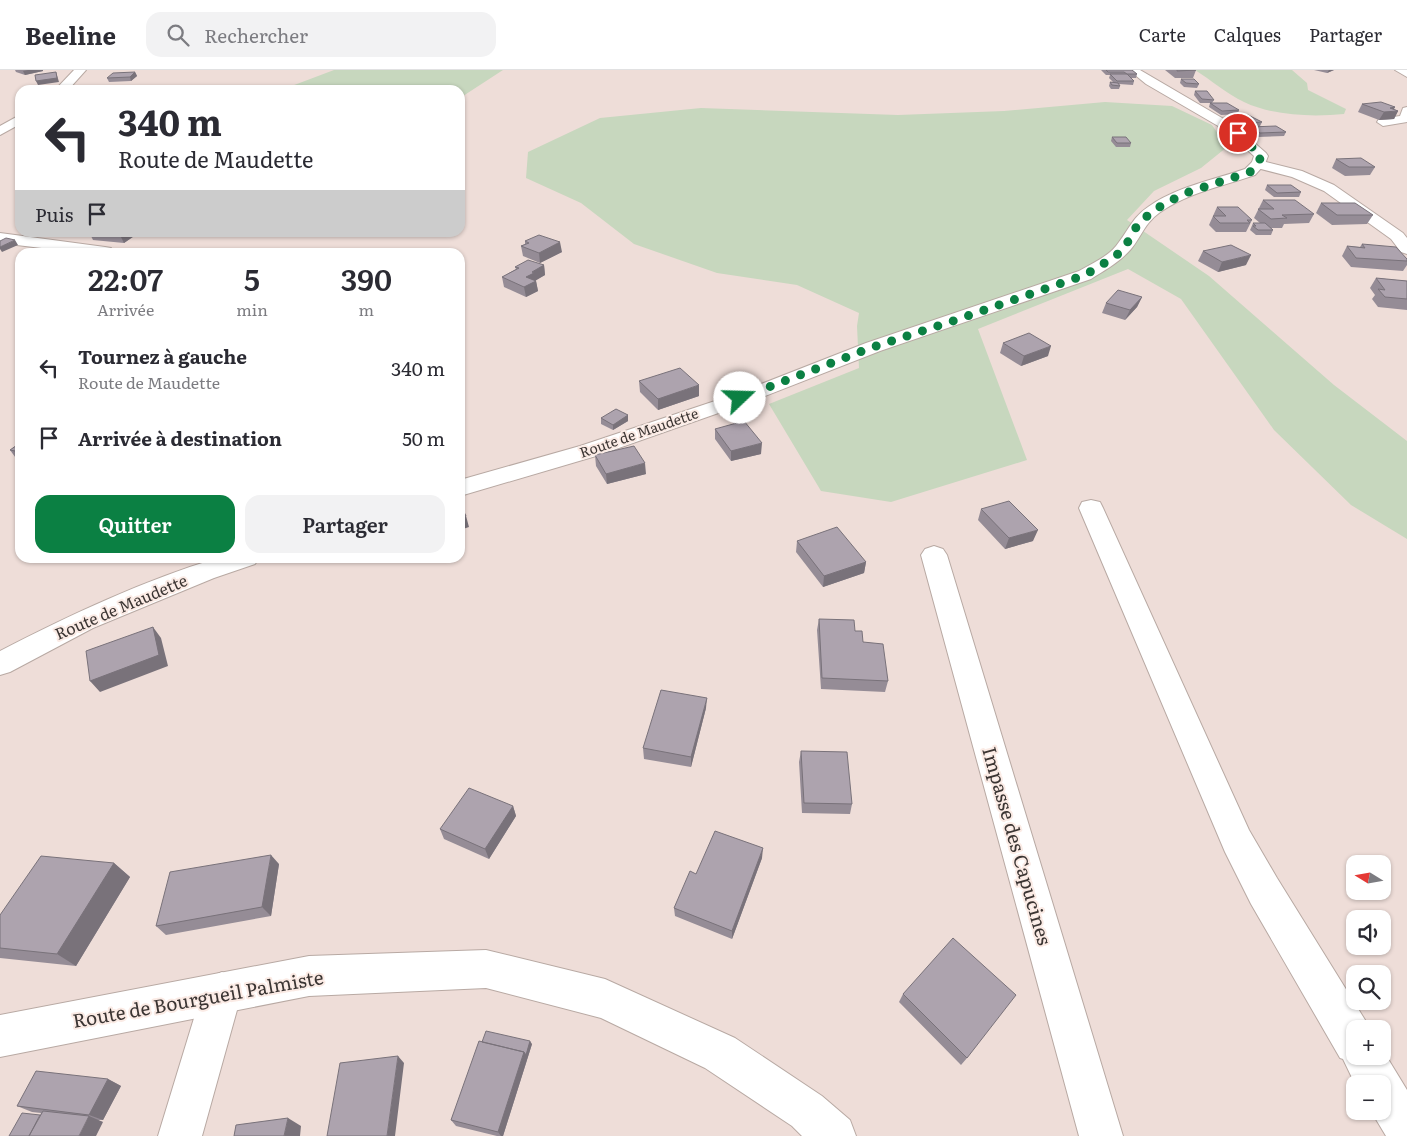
<!DOCTYPE html>
<html lang="fr">
<head>
<meta charset="utf-8">
<style>
  body { margin:0; font-family:Literata,serif; background:#f2f2f3; color:#2b2b33; height:100vh; display:flex; flex-direction:column; font-size:19px; white-space:nowrap }
  * { box-sizing:border-box; margin:0 }
  p { font-size:16px; color:#7c7c81 }
  .icon { flex:none; width:28px; height:28px; fill:none; stroke:currentColor; stroke-width:2; stroke-linecap:round; stroke-linejoin:round }
  .map { position:relative; flex:1; overflow:hidden }
  .panel { position:absolute; left:15px; top:178px; width:450px; height:315px; display:flex; flex-direction:column; background:#fff; border-radius:15px; box-shadow:0 1px 4px #0004 }
  .panel>* { flex:none }
  .banner { position:absolute; left:15px; top:15px; width:450px; height:152px; border-radius:15px; box-shadow:0 1px 4px #0004; background:#fff; color:#2b2b33; overflow:hidden }
  .needle { width:32px; rotate:281deg }
  .controls { position:absolute; left:1346px; top:785px; display:grid; gap:10px }
  .controls a { display:grid; place-items:center; width:45px; height:45px; border-radius:10px; background:#fff; box-shadow:0 1px 4px #0004; font-size:25px }
  .pin { position:absolute; display:grid; place-items:center; width:42px; height:42px; color:#fff; margin:-21px; border:2px solid #fff; border-radius:50%; box-shadow:0 1px 5px #0007 }
  .me { position:absolute; width:55px; margin:-28px; rotate:69deg; stroke-linejoin:round; filter:drop-shadow(0 0 4px #0008) }
  .turn { display:flex; align-items:center; gap:18px; height:105px; padding:0 20px; font-size:22px }
  .turn .icon { width:65px; height:65px; stroke-width:2.5 }
  .turn b { display:block; font-size:35px; line-height:42px }
  .then { display:flex; align-items:center; height:48px; padding:0 20px; background:#0003; gap:10px; font-size:19px }
  .eta { display:flex; justify-content:space-evenly; align-items:center; height:85px; text-align:center }
  .eta b { font-size:30px; font-weight:600; line-height:35px }
  .button { display:flex; gap:10px; margin-top:auto; padding:10px 20px }
  .button a { flex:1; height:58px; border-radius:15px; background:#0b8043; color:#fff; font-size:20px; font-weight:600; line-height:58px; text-align:center }
  .button a+a { background:#f2f2f3; color:#2b2b33 }
  ul { padding:0; list-style:none }
  li { display:flex; align-items:center; gap:15px; height:70px; padding:0 20px }
  li div { flex:1 }
  li b { display:block; font-size:19px }
  li em { font-style:normal }
  header { display:flex; align-items:center; gap:30px; box-sizing:border-box; height:70px; padding:0 25px; background:#fff; border-bottom:1px solid #e1e1e2 }
  header strong { font-size:24px }
  nav { display:flex; gap:28px; margin-inline-start:auto; font-size:18px }
  .search { width:350px; height:45px; background:#f2f2f3; display:flex; align-items:center; gap:12px; box-sizing:border-box; padding:0 18px; border-radius:15px; color:#7c7c81; font-size:19px }
  .map>svg:first-child { display:block }
  .green { fill:#c7d7be }
  .lines { fill:none; stroke-linecap:round; stroke-linejoin:round }
  .street-casing { stroke:#b8a9a3; stroke-width:2 }
  .secondary-casing { stroke:#b8a9a3; stroke-width:2 }
  .street { fill:#fff; fill-rule:evenodd }
  .secondary { fill:#fff; fill-rule:evenodd }
  .wall { fill:#958c96 }
  .shaded-wall { fill:#79727a }
  .building { fill:#ada3ae; stroke:#79727a }
  .route { stroke:#0b8043; stroke-width:9; stroke-dasharray:0 16.2 }
  .labels { text-anchor:middle; stroke-width:4; stroke-linejoin:round; paint-order:stroke }
  .far-street-label { font-size:14px; fill:#3b3533; stroke:#fbebe5 }
  .street-label { font-size:16px; fill:#3b3533; stroke:#fbebe5 }
  .near-street-label { font-size:19px; fill:#3b3533; stroke:#fbebe5 }
</style>
</head>
<body>
<header>
<strong>Beeline</strong>
<div class="search"><svg class="icon" aria-label="search" viewBox="0 0 24 24"><circle cx="10" cy="10" r="6"/><path d="M15 15l6 6"/></svg>Rechercher</div>
<nav><a>Carte</a><a>Calques</a><a>Partager</a></nav>
</header>
<div class="map">
<svg width="1407" height="1066" viewBox="0 0 1407 1066">
  <rect width="100%" height="100%" fill="#eeddd8"/>
  <!-- green -->
  <path class="green" d="M334 0H503L460 28V20H281Z
    M1195 0H1292L1307 13 1308 20 1346 39 1344 44C1313 47 1273 46 1244 32 1227 24 1211 10 1195 0Z
    M1105 32 1172 36 1212 55 1227 77 1201 98 1154 121 1127 150 1209 206 1334 315 1407 371V469L1351 435 1274 360 1181 229 1128 199 978 259 1027 390 891 432 821 421 769 334 859 298 857 256 859 243 797 215 717 203 634 174 581 133 526 108 528 82 600 48 701 38 898 45 1004 41Z"/>
  <g class="lines">
    <defs>
      <path id="street" d="M74 0H86L68 20H55Z
        M1395 0H1407V7Z
        M1407 37V52L1383 56 1377 52 1379 49 1400 46 1403 38Z
        M20 45V54L0 65V56Z
        M1258 90 1302 101 1334 115 1403 163 1407 168V184L1401 182 1391 169 1324 121 1292 107 1253 97 1251 94 1253 91Z
        M0 163 105 177 111 178 113 182H75L0 173Z
        M1091 430 1100 432 1103 438 1249 760 1277 808 1370 958 1355 959V986H1382V979L1407 1020V1066H1386L1371 1041H1382V1014H1355L1343 989 1340 988 1251 834 1225 782 1079 438 1082 432Z
        M934 476 943 479 947 485 1123 1066H1079L921 485 925 479Z
        M222 902 236 908 242 922 202 1066H158L202 922 208 908Z"/>
      <path id="secondary" d="M1129 0H1140L1234 55 1266 83 1268 86 1265 94 1255 105C1223 116 1187 123 1159 143 1145 153 1141 167 1131 179 1120 192 1105 200 1091 209L880 281 747 333 596 386 460 426V410L580 376 733 325 866 273 1079 201C1093 193 1110 186 1119 172 1129 159 1134 146 1148 137 1176 117 1213 110 1245 99L1252 92 1254 86 1225 60 1146 14Z
        M218 488H259L255 494 214 508 93 558 10 602 0 605V581C70 545 142 511 218 488Z
        M486 880 605 909 735 968 822 1026 850 1050 856 1066H802L792 1056 705 998 601 948 486 918 309 926 0 987V945L309 886Z"/>
    </defs>
    <!-- street casing -->
    <use href="#street" class="street-casing"/>
    <!-- secondary casing -->
    <use href="#secondary" class="secondary-casing"/>
    <!-- street -->
    <use href="#street" class="street"/>
    <!-- secondary -->
    <use href="#secondary" class="secondary"/>
  </g>
  <!-- wall -->
  <path class="wall" d="M15 0H43V1L25 5 16 2Z
    M1101 0H1132L1137 4 1136 8H1131L1134 11 1133 15 1119 14 1120 16 1119 19H1111L1109 16 1110 12H1113L1109 8 1110 5H1106Z
    M1165 0H1196L1193 8H1175Z
    M1314 0H1334L1327 3Z
    M135 2 137 6 131 11 109 12 107 8Z
    M1181 9 1199 14 1197 18 1184 17 1180 13Z
    M1195 21 1214 30 1212 33 1239 40 1238 44 1221 45 1209 37 1210 33H1200L1194 25Z
    M1362 34 1395 37 1394 39 1398 41 1394 49 1379 50 1358 42Z
    M1232 46 1262 52 1260 56 1244 57 1231 50Z
    M1250 57 1286 62 1284 66 1258 67 1248 61Z
    M1112 67 1131 73 1130 77H1116L1111 71Z
    M1336 89 1375 97 1370 105 1345 106 1332 98Z
    M1267 115 1301 122 1299 127H1274L1265 120Z
    M1263 130 1314 144 1309 153 1284 154 1282 158H1271L1273 160 1271 165H1256L1250 160 1251 158 1253 153H1260L1254 148Z
    M1321 133 1373 145 1367 154 1332 155 1316 143Z
    M1217 137 1252 150 1246 162H1216L1209 155Z
    M89 162H140L124 173 93 170Z
    M525 171 562 182 540 193 523 186 521 176 525 174Z
    M1362 174 1407 189V195L1403 201 1351 197 1342 186 1347 176 1360 177Z
    M1203 181 1246 195 1218 202 1198 191Z
    M544 195 545 205 535 210 536 211 538 221 526 227 504 217 502 207 516 199 515 197Z
    M1376 208 1407 211V240L1378 237 1372 229 1375 225 1370 218Z
    M1142 227 1137 237 1125 250 1102 243 1106 233Z
    M1003 273 1048 286 1021 296 1000 283Z
    M639 311 699 326 658 340 640 322Z
    M628 345V351L613 360 601 354V348Z
    M715 359 761 384 731 391 715 369Z
    M20 373V392L18 391 10 380Z
    M595 385 646 404 607 414 596 396Z
    M981 439 1033 471 1005 479 978 450Z
    M797 471 866 492 864 503 823 517 796 482Z
    M819 549 855 561 888 611 885 622 821 619 817 560Z
    M706 638 691 697 644 689 643 678Z
    M801 681 852 734 850 744 802 743 799 692Z
    M513 736 516 746 489 789 444 769 440 759Z
    M762 788 732 869 675 846 674 838 696 804Z
    M114 793 130 807 76 896 0 888V845Z
    M279 794 271 846 166 865 156 856Z
    M903 924 967 988 961 995 899 932Z
    M482 972 532 974 503 1066H497L456 1056 451 1050Z
    M108 1009 121 1016 103 1050H97L103 1052 40 1045 41 1043 32 1042 17 1036Z"/>
  <!-- shaded-wall -->
  <path class="shaded-wall" d="M28 0H43V1L25 5 23 1Z
    M1329 0H1334L1327 3Z
    M56 2 59 12 38 15 36 11Z
    M135 2 137 6 131 11 130 7Z
    M1395 37 1392 42 1398 41 1394 49 1379 50 1384 42 1390 38Z
    M120 162H140L124 173 119 163Z
    M15 170 18 175 2 182 0 179V177Z
    M560 172 562 182 540 193 539 183Z
    M1251 185 1246 195 1218 202 1222 192Z
    M544 195 545 205 535 211H536L538 221 526 227 524 217 526 207 532 202Z
    M1142 227 1137 237 1125 250 1130 240Z
    M1051 276 1048 286 1021 296 1024 286Z
    M699 315V326L658 340V329Z
    M628 345V351L613 360V355Z
    M762 373 761 384 731 391V381Z
    M645 393 646 404 607 414 606 404Z
    M466 446 469 457 460 460V448Z
    M1038 460 1033 471 1005 479 1009 468Z
    M866 492 864 503 823 517 824 506Z
    M153 557 161 568 168 596 100 622 90 611Z
    M707 628 706 638 691 697V687Z
    M513 736 516 746 489 789 485 779Z
    M763 778 762 788 732 869V861Z
    M271 785 279 794 271 846 262 837Z
    M114 793 130 807 76 896 57 884Z
    M530 971 532 974 503 1066H501L498 1062 524 982Z
    M398 986 404 993 395 1066H387Z
    M108 1009 121 1016 103 1050 89 1045Z
    M89 1046 103 1052 96 1066H79Z
    M288 1048 301 1056 300 1066H284Z"/>
  <!-- building -->
  <path class="building" d="M1106 0H1132L1137 4H1127L1124 2H1108Z
    M1177 0H1196L1177 1Z
    M56 2 57 8 36 11 35 5Z
    M135 2 130 7 107 8 113 3Z
    M1110 4H1127L1134 11H1117Z
    M1181 9H1194L1199 14 1186 13Z
    M1110 12 1118 13 1120 16 1112 15Z
    M1195 21H1207L1214 30 1202 29Z
    M1381 32 1395 37 1390 38 1398 41 1384 42 1362 34Z
    M1210 33H1227L1239 40 1222 41Z
    M1248 45 1262 52 1246 53 1232 46Z
    M1276 56 1286 62 1260 63 1250 57Z
    M1112 67H1126L1131 73H1117Z
    M1361 88 1375 97H1349L1336 89Z
    M1267 115H1291L1301 122 1277 123Z
    M1263 130H1295L1314 144 1282 145 1287 148 1271 149 1258 139H1274Z
    M1321 133H1355L1373 145H1337Z
    M1217 137H1238L1252 150H1247L1250 153H1220L1213 146H1226Z
    M1253 153H1265L1273 160H1258L1253 156H1256Z
    M539 165 560 172 539 183 521 176 529 173 525 171Z
    M6 168 15 170 0 177V171Z
    M1362 174 1396 177 1407 189V191L1356 188 1347 176 1365 178Z
    M1231 175 1251 185 1222 192 1203 181Z
    M528 190 544 195 532 202 534 203 526 207 536 211 524 217 502 207 519 198 515 197Z
    M1376 208 1407 211V229L1385 227 1378 219 1385 220Z
    M1118 220 1142 227 1130 240 1106 233Z
    M1029 263 1051 276 1024 286 1003 273Z
    M680 298 699 315 658 329 639 311Z
    M616 339 628 345 613 355 601 348Z
    M744 351 762 373 731 381 715 359Z
    M20 373V382L10 380Z
    M634 376 645 393 606 404 595 385Z
    M1009 431 1038 460 1009 468 981 439Z
    M460 434 466 446 460 448Z
    M837 457 866 492 824 506 797 471Z
    M819 549 854 550 855 561H862L863 572 883 574 888 611 822 608Z
    M153 557 159 585 90 611 86 581Z
    M661 620 707 628 691 687 643 678Z
    M801 681 847 682 852 734 804 733Z
    M469 718 513 736 485 779 440 759Z
    M715 761 763 778 732 861 674 838 690 801 696 804Z
    M271 785 262 837 156 856 170 802Z
    M41 786 114 793 57 884 0 878V845Z
    M953 868 1016 925 967 988 903 924Z
    M486 961 530 971 526 985 524 982 482 972Z
    M479 971 524 982 498 1062 451 1050Z
    M398 986 387 1066H327L340 993Z
    M36 1001 108 1009 89 1045 17 1036Z
    M43 1041 89 1046 79 1066H29Z
    M22 1043 40 1045 29 1066H9Z
    M288 1048 284 1066H234L236 1055Z"/>
  <g class="lines">
    <!-- route -->
    <path class="route" d="M740 328 873 277 953 251 1085 205 1116 186 1126 175 1138 154 1154 140 1183 124 1250 102 1258 94 1261 86 1238 63"/>
  </g>
  <g class="labels">
    <!-- far-street labels -->
    <g class="far-street-label">
      <text transform="translate(639 363) rotate(-19)" y="5">Route de Maudette</text>
    </g>
    <!-- street labels -->
    <g class="street-label">
      <text transform="translate(121 537) rotate(-23)" y="6">Route de Maudette</text>
    </g>
    <!-- near-street labels -->
    <g class="near-street-label">
      <text transform="translate(1017 776) rotate(74)" y="7">Impasse des Capucines</text>
      <text transform="translate(198 929) rotate(-10)" y="7">Route de Bourgueil Palmiste</text>
    </g>
  </g>
</svg>
<div class="controls">
<a><svg class="needle" viewBox="-14 -14 28 28"><path d="M0-13l5 13h-10z" fill="#e53935"/><path d="M0 13l5-13h-10z" fill="#7c7c81"/></svg></a>
<a><svg class="icon" aria-label="sound" viewBox="0 0 24 24"><path d="M4 9h4l5-4v14l-5-4H4zM17 9q2 3 0 6"/></svg></a>
<a><svg class="icon" aria-label="search" viewBox="0 0 24 24"><circle cx="10" cy="10" r="6"/><path d="M15 15l6 6"/></svg></a>
<a>+</a>
<a>−</a>
</div>
<div class="pin" style="left:1238px;top:63px;background:#d93025"><svg class="icon" aria-label="arrive" viewBox="0 0 24 24"><path d="M6 21V4h12l-3 4 3 4H6"/></svg></div>
<svg class="me" style="left:740px;top:328px" viewBox="-20 -20 40 40"><circle r="19" fill="#fff"/><path d="M0-13L10 11 0 6-10 11z" fill="#0b8043"/></svg>
<div class="banner">
<div class="turn"><svg class="icon" aria-label="left" viewBox="0 0 24 24"><path d="M17 20v-9H6M10 6l-5 5 5 5"/></svg><div><b>340 m</b>Route de Maudette</div></div>
<div class="then">Puis<svg class="icon" aria-label="arrive" viewBox="0 0 24 24"><path d="M6 21V4h12l-3 4 3 4H6"/></svg></div>
</div>
<section class="panel">
<div class="eta">
<div><b>22:07</b><p>Arrivée</p></div>
<div><b>5</b><p>min</p></div>
<div><b>390</b><p>m</p></div>
</div>
<ul>
<li><svg class="icon" aria-label="left" viewBox="0 0 24 24"><path d="M17 20v-9H6M10 6l-5 5 5 5"/></svg><div><b>Tournez à gauche</b><p>Route de Maudette</p></div><em>340 m</em></li>
<li><svg class="icon" aria-label="arrive" viewBox="0 0 24 24"><path d="M6 21V4h12l-3 4 3 4H6"/></svg><div><b>Arrivée à destination</b></div><em>50 m</em></li>
</ul>
<div class="button"><a>Quitter</a><a>Partager</a></div>
</section>
</div>
</body>
</html>
